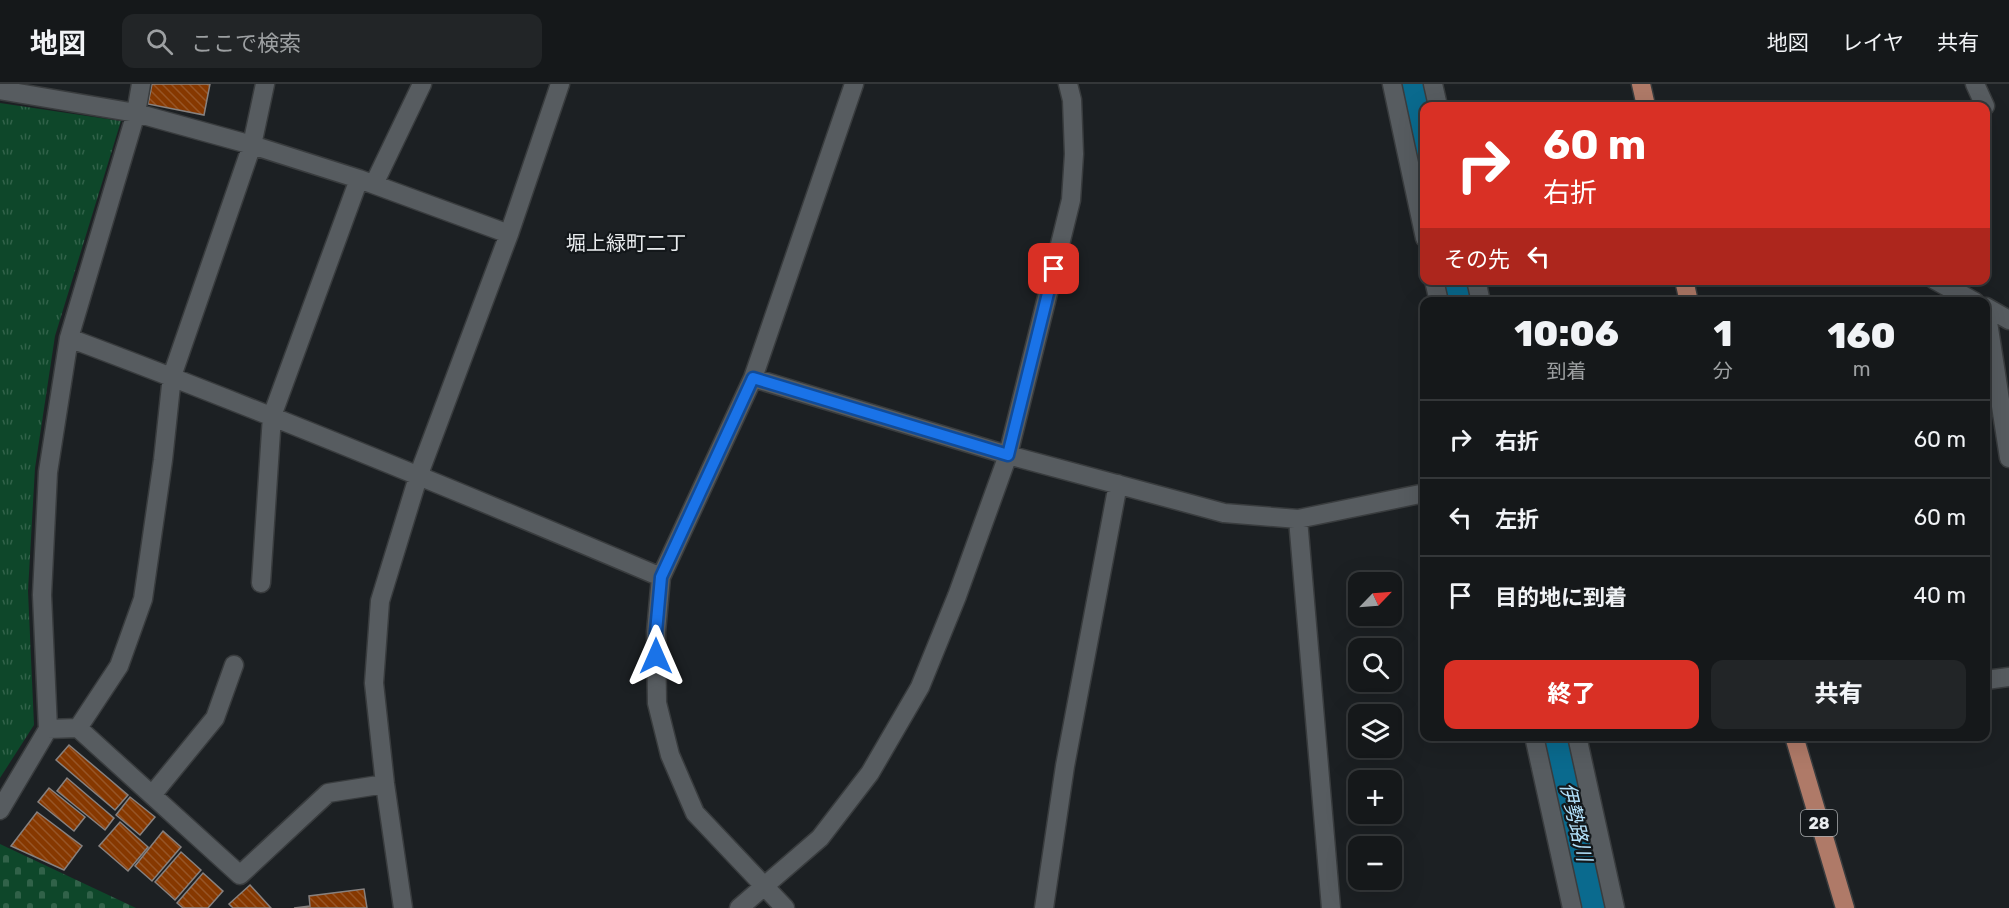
<!DOCTYPE html>
<html lang="ja">
<head>
<meta charset="utf-8">
<style>
  body { margin:0; font-family:Rubik,"Noto Sans JP",sans-serif; background:#222527; color:#f1f3f6; height:100vh; display:flex; flex-direction:column; font-size:22px; white-space:nowrap }
  * { box-sizing:border-box; margin:0 }
  p { font-size:20px; color:#9da0a2 }
  .icon { flex:none; width:33px; height:33px; fill:none; stroke:currentColor; stroke-width:2; stroke-linecap:round; stroke-linejoin:round }
  .map { position:relative; flex:1; overflow:hidden }
  .side { position:absolute; left:1420px; top:213px; width:570px; height:444px; display:flex; flex-direction:column; background:#15181a; border-radius:12px; box-shadow:0 6px 24px #0002,0 0 0 2px #343739 }
  .side>* { flex:none }
  .banner { position:absolute; left:1420px; top:18px; width:570px; height:183px; border-radius:12px; box-shadow:0 6px 24px #0002,0 0 0 2px #343739; background:#d93025; color:#fff; overflow:hidden }
  .needle { width:39px; rotate:65deg }
  .buttons { position:absolute; left:1348px; top:488px; display:grid; gap:12px }
  .buttons a { display:grid; place-items:center; width:54px; height:54px; border-radius:12px; background:#15181a; box-shadow:0 6px 24px #0002,0 0 0 2px #343739; font-size:30px }
  .pin { position:absolute; display:grid; place-items:center; width:51px; height:51px; color:#fff; margin:-26px; border-radius:12px; box-shadow:0 3px 9px #0006 }
  .me { position:absolute; width:66px; margin:-33px; rotate:0deg; stroke-linejoin:round; filter:drop-shadow(0 0 4px #0008) }
  .turn { display:flex; align-items:center; gap:21px; height:126px; padding:0 24px; font-size:27px }
  .turn .icon { width:78px; height:78px; stroke-width:2.5 }
  .turn b { display:block; font-size:42px; line-height:51px }
  .then { display:flex; align-items:center; height:57px; padding:0 24px; background:#0003; gap:12px; font-size:22px }
  .eta { display:flex; justify-content:space-evenly; align-items:center; height:102px; text-align:center }
  .eta b { font-size:36px; font-weight:800; line-height:42px }
  .action { display:flex; gap:12px; margin-top:auto; padding:12px 24px }
  .action a { flex:1; height:69px; border-radius:12px; background:#d93025; color:#fff; font-size:24px; font-weight:800; line-height:69px; text-align:center }
  .action a+a { background:#222527; color:#f1f3f6 }
  ul { padding:0; list-style:none }
  li { display:flex; align-items:center; gap:18px; height:78px; padding:0 24px; border-top:2px solid #343739 }
  li div { flex:1 }
  li b { display:block; font-size:22px }
  li em { font-style:normal }
  header { display:flex; align-items:center; gap:36px; box-sizing:border-box; height:84px; padding:0 30px; background:#15181a; border-bottom:2px solid #343739 }
  header strong { font-size:28px }
  nav { display:flex; gap:33px; margin-inline-start:auto; font-size:21px }
  .search { width:420px; height:54px; background:#222527; display:flex; align-items:center; gap:15px; box-sizing:border-box; padding:0 21px; border-radius:12px; color:#9da0a2; font-size:22px }
  .map>svg:first-child { display:block }
  .cemetery { fill:url(#cemetery-stones) }
  .park { fill:url(#park-tufts) }
  .lines { fill:none; stroke-linecap:round; stroke-linejoin:round }
  .river { stroke:#0a6a8e; stroke-width:57 }
  .building { fill:url(#building-back-hatch); stroke:#87817f; stroke-width:1.5 }
  .minor-casing { stroke:#393c3e; stroke-width:21 }
  .major-casing { stroke:#393c3e; stroke-width:21 }
  .minor { stroke:#575c60; stroke-width:18 }
  .major { stroke:#af7a68; stroke-width:18 }
  .route-casing { stroke:#114b97; stroke-width:15 }
  .route { stroke:#1a73e8; stroke-width:10 }
  .labels { text-anchor:middle; stroke-width:4.5; stroke-linejoin:round; paint-order:stroke }
  .shield { fill:#13171a; stroke:#a9acae; stroke-width:1.5 }
  .shield-label { font-size:16px; font-weight:bold; fill:#e9ecee }
  .neighbourhood-label { font-size:20px; fill:#e9ecee; stroke:#13171a }
  .water-label { font-size:20px; font-style:italic; fill:#b3e2fc; stroke:#13171a }
</style>
</head>
<body>
<header>
<strong>地図</strong>
<div class="search"><svg class="icon" aria-label="search" viewBox="0 0 24 24"><circle cx="10" cy="10" r="6"/><path d="M15 15l6 6"/></svg>ここで検索</div>
<nav><a>地図</a><a>レイヤ</a><a>共有</a></nav>
</header>
<div class="map">
<svg width="2009" height="824" viewBox="0 0 2009 824">
  <defs>
    <pattern id="cemetery-stones" width="16" height="16" patternUnits="userSpaceOnUse" patternTransform="scale(1.5)"><rect width="16" height="16" fill="#0e472a"/><path d="M2 7V4a2 2 0 0 1 4 0v3zM10 15v-3a2 2 0 0 1 4 0v3z" fill="#316249"/></pattern>
    <pattern id="park-tufts" width="24" height="20" patternUnits="userSpaceOnUse" patternTransform="scale(1.5)"><rect width="24" height="20" fill="#0e472a"/><path d="M3 7l-1-3M5 7V3M7 7l1-3M15 17l-1-3M17 17v-4M19 17l1-3" fill="none" stroke="#316249"/></pattern>
    <pattern id="building-back-hatch" width="6" height="6" patternUnits="userSpaceOnUse" patternTransform="scale(1.5)"><rect width="6" height="6" fill="#863800"/><path d="M-1 5l2 2M0 0l6 6M5-1l2 2" fill="none" stroke="#975526"/></pattern>
  </defs>
  <rect width="100%" height="100%" fill="#1c2023"/>
  <!-- cemetery -->
  <path class="cemetery" d="M0 760 136 824H0Z"/>
  <!-- park -->
  <path class="park" d="M0 19 121 37 55 252 35 384 28 507 34 641 0 694Z"/>
  <g class="lines">
    <!-- river -->
    <path class="river" d="M1411 0 1425 62
      M1455 196 1459 218
      M1557 652 1596 824"/>
  </g>
  <!-- building -->
  <path class="building" d="M152 0H210L204 31 148 20Z
    M69 661 128 711 115 726 56 676Z
    M67 694 114 734 105 746 57 707Z
    M49 704 85 733 74 747 38 718Z
    M130 713 155 733 140 751 116 731Z
    M37 728 82 762 64 786 11 762Z
    M120 738 148 763 128 787 99 762Z
    M163 747 181 763 152 797 135 782Z
    M181 768 201 786 175 816 155 798Z
    M203 789 223 807 208 824H183L177 819Z
    M250 801 271 824H233L229 820Z
    M364 805 367 824H294L310 822 309 812Z"/>
  <g class="lines">
    <defs>
      <path id="minor" d="M1392 0 1425 154
        M1433 0 1438 22
        M1975 0 1985 22
        M0 6 136 29 252 61 359 95 509 150
        M374 100 422 0
        M1434 196 1439 218
        M1476 196 1481 218
        M1935 196 1975 218
        M1986 223 2009 236
        M1986 225 2009 374
        M69 254C269 329 465 410 661 493
        M753 294 1008 371 1224 429 1298 435 1425 409
        M1298 435 1331 824
        M261 499 272 332 359 95
        M1986 596 2009 593
        M78 644 240 791 328 709 385 700
        M48 645 42 511 48 388 69 254 136 29 141 0
        M1534 652 1572 824
        M1577 652 1615 824
        M152 711 215 634 234 581
        M0 726 48 645 78 644 119 582 143 515 163 376 172 292 252 61 265 0
        M403 824 385 700 374 599 380 517 419 390 509 150 560 0
        M739 824 820 754 870 689 920 603 957 512 1008 371 1071 116 1074 70 1072 16 1068 0
        M785 824 695 729 670 671 657 619 656 548 661 493 753 294 854 0
        M1044 824 1065 682 1118 400"/>
      <path id="major" d="M1641 0 1646 22
        M1684 196 1689 218
        M1794 652 1845 824"/>
    </defs>
    <!-- minor casing -->
    <use href="#minor" class="minor-casing"/>
    <!-- major casing -->
    <use href="#major" class="major-casing"/>
    <!-- minor -->
    <use href="#minor" class="minor"/>
    <!-- major -->
    <use href="#major" class="major"/>
  </g>
  <g class="lines">
    <defs>
      <path id="route" d="M656 572V548L661 493 753 294 1008 371 1054 185"/>
    </defs>
    <!-- route casing -->
    <use href="#route" class="route-casing"/>
    <!-- route -->
    <use href="#route" class="route"/>
  </g>
  <g class="labels">
    <!-- shield labels -->
    <rect class="shield" x="1801" y="726" width="36" height="26" rx="4.5"/>
    <g class="shield-label">
      <text x="1819" y="745">28</text>
    </g>
    <!-- neighbourhood labels -->
    <g class="neighbourhood-label">
      <text x="626" y="166">堀上緑町二丁</text>
    </g>
    <!-- water labels -->
    <g class="water-label">
      <text transform="translate(1576 738) rotate(77)" y="7">伊勢路川</text>
    </g>
  </g>
</svg>
<div class="buttons">
<a><svg class="needle" viewBox="-14 -14 28 28"><path d="M0-13l5 13h-10z" fill="#e53935"/><path d="M0 13l5-13h-10z" fill="#9da0a2"/></svg></a>
<a><svg class="icon" aria-label="search" viewBox="0 0 24 24"><circle cx="10" cy="10" r="6"/><path d="M15 15l6 6"/></svg></a>
<a><svg class="icon" aria-label="layers" viewBox="0 0 24 24"><path d="M12 4l9 5-9 5-9-5zM3 14l9 5 9-5"/></svg></a>
<a>+</a>
<a>−</a>
</div>
<div class="pin" style="left:1054px;top:185px;background:#d93025"><svg class="icon" aria-label="arrive" viewBox="0 0 24 24"><path d="M6 21V4h12l-3 4 3 4H6"/></svg></div>
<svg class="me" style="left:656px;top:572px" viewBox="-20 -20 40 40"><path d="M0-17L14 15 0 8-14 15z" fill="#1a73e8" stroke="#fff" stroke-width="4"/></svg>
<div class="banner">
<div class="turn"><svg class="icon" aria-label="right" viewBox="0 0 24 24"><path d="M7 20v-9h11M14 6l5 5-5 5"/></svg><div><b>60 m</b>右折</div></div>
<div class="then">その先<svg class="icon" aria-label="left" viewBox="0 0 24 24"><path d="M17 20v-9H6M10 6l-5 5 5 5"/></svg></div>
</div>
<section class="side">
<div class="eta">
<div><b>10:06</b><p>到着</p></div>
<div><b>1</b><p>分</p></div>
<div><b>160</b><p>m</p></div>
</div>
<ul>
<li><svg class="icon" aria-label="right" viewBox="0 0 24 24"><path d="M7 20v-9h11M14 6l5 5-5 5"/></svg><div><b>右折</b></div><em>60 m</em></li>
<li><svg class="icon" aria-label="left" viewBox="0 0 24 24"><path d="M17 20v-9H6M10 6l-5 5 5 5"/></svg><div><b>左折</b></div><em>60 m</em></li>
<li><svg class="icon" aria-label="arrive" viewBox="0 0 24 24"><path d="M6 21V4h12l-3 4 3 4H6"/></svg><div><b>目的地に到着</b></div><em>40 m</em></li>
</ul>
<div class="action"><a>終了</a><a>共有</a></div>
</section>
</div>
</body>
</html>
